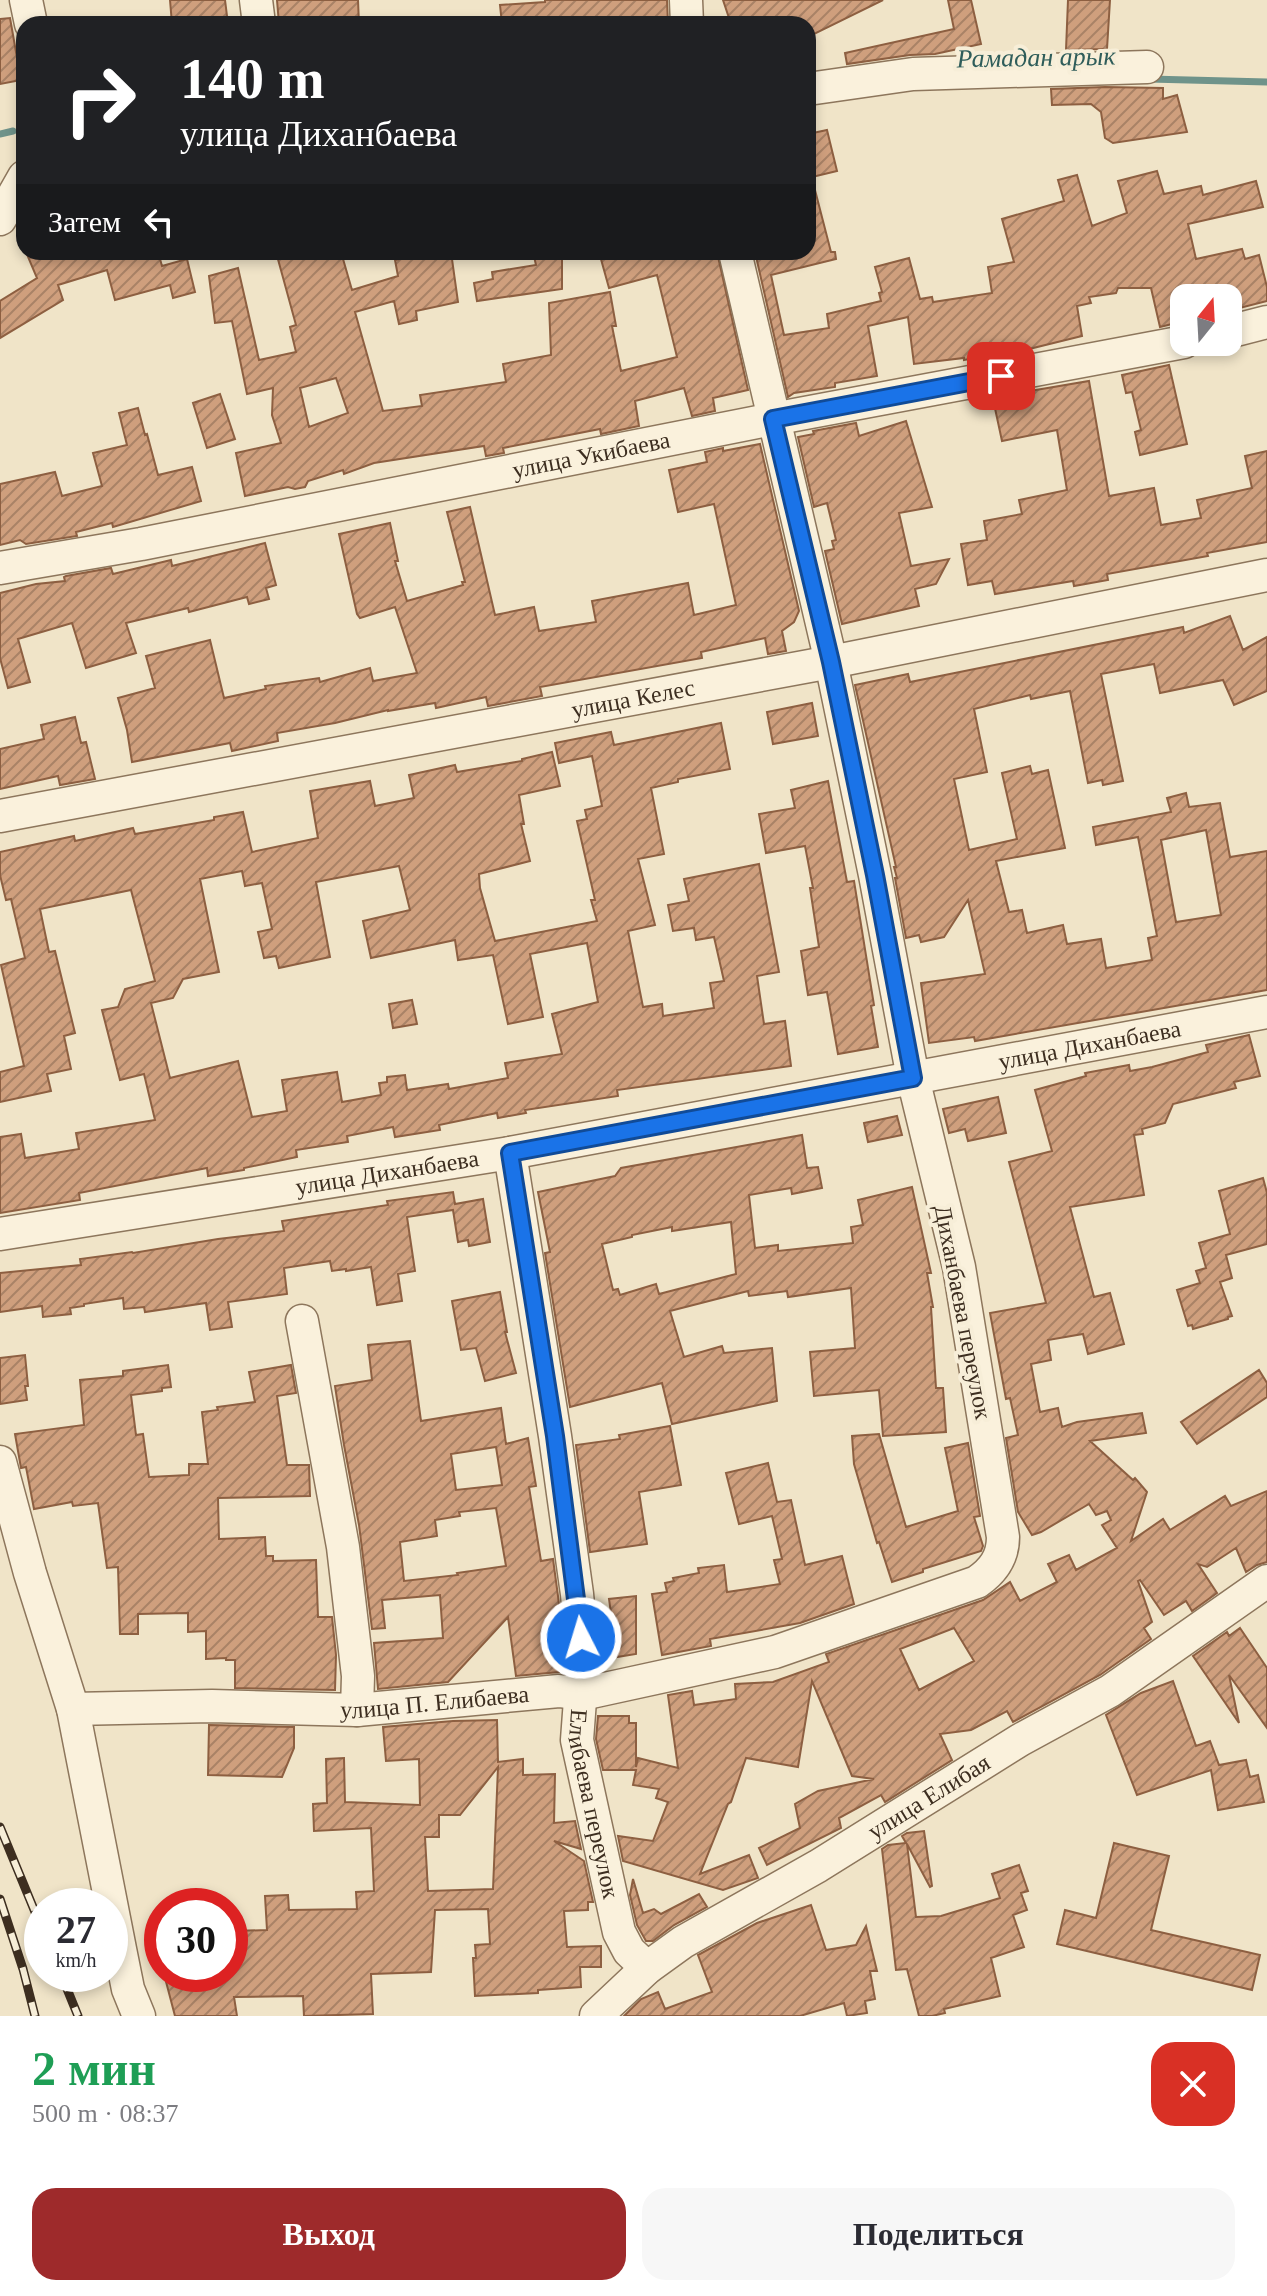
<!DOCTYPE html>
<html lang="ru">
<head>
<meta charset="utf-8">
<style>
  body { margin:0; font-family:Georgia,serif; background:#f7f7f7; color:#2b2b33; height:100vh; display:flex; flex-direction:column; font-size:30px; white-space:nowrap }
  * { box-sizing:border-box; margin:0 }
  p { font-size:26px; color:#7c7c81 }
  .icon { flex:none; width:44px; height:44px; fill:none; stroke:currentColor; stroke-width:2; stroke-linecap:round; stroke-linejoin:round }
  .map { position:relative; height:2016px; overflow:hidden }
  .sheet { display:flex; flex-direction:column; background:#fff; flex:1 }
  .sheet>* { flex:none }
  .hud { position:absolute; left:16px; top:16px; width:800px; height:244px; border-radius:24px; box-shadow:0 4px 12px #0003; background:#202124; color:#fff; overflow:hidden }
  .needle { width:52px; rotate:18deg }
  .controls { position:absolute; left:1170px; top:284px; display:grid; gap:16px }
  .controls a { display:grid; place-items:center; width:72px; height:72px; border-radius:16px; background:#fff; box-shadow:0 4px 12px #0003; font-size:40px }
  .speed { position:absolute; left:24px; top:1888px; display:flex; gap:16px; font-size:40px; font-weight:700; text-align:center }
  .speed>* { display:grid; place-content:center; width:104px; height:104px; border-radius:50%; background:#fff; box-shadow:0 4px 12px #0003; line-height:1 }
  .speed small { font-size:20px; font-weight:400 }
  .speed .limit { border:12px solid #d22; background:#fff; color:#111 }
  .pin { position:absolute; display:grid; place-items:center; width:68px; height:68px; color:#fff; margin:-34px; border-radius:16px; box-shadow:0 4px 12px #0006 }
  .me { position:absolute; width:88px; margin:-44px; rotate:355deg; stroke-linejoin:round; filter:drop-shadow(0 0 6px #0008) }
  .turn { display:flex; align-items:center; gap:28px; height:168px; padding:0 32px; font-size:36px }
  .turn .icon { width:104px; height:104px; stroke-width:2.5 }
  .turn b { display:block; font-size:56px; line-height:68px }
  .then { display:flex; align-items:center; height:76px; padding:0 32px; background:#0003; gap:16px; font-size:30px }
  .round { display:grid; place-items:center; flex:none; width:84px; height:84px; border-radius:24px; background:#f7f7f7 }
  .summary { display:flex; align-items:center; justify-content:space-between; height:136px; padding:0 32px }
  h1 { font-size:48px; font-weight:700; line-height:60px; color:#1e9e55 }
  .action { display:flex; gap:16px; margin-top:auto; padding:16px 32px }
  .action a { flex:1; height:92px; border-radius:24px; background:#9e2a2b; color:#fff; font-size:32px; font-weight:700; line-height:92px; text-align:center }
  .action a+a { background:#f7f7f7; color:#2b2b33 }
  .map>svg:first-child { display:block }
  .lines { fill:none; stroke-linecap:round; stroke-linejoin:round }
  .stream { stroke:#6f938a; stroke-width:7 }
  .building { fill:url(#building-hatch); stroke:#8d5f41; stroke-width:2; fill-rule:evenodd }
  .minor-casing { stroke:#8d765c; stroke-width:35 }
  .minor { stroke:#faf1dc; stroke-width:32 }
  .rail-casing { stroke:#3d2e20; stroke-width:9 }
  .rail { stroke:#f7eed8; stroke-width:6; stroke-dasharray:18; stroke-linecap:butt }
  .route-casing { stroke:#114b97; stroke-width:20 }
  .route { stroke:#1a73e8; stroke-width:14 }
  .labels { text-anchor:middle; stroke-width:8; stroke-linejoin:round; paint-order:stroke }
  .street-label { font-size:24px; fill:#3d2e20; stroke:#f7eed8 }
  .water-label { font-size:26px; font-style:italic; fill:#2f5d5a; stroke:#f7eed8 }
</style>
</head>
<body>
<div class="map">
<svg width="1267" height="2016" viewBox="0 0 1267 2016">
  <defs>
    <pattern id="building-hatch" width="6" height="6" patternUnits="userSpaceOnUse" patternTransform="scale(2)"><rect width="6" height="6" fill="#cf9f7d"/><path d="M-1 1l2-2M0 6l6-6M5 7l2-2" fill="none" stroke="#a98266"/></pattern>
  </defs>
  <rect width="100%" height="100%" fill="#f0e4c8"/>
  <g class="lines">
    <!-- stream -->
    <path class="stream" d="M1149 79 1267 82
      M0 134 13 131"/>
  </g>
  <!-- building -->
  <path class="building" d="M170 0H225L228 24H172Z
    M277 0H358L359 24H279Z
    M545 0H667L668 24H502L500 5 545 2Z
    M723 0H883L808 37V24H740L738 18 730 21Z
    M948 0H971L981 44 935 54 910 55 847 64 845 53 954 29Z
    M1068 0H1110L1107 49 1066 50Z
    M10 18 21 80 0 84V19Z
    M1105 87 1163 88V99L1177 95 1187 132 1113 143 1105 138 1101 112 1091 104 1052 105 1051 89Z
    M827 130 837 171 808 178V134Z
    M1157 171 1164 194 1201 186 1203 195 1256 181 1263 207 1188 224 1196 259 1242 249 1245 259 1259 255 1267 287V301L1228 311V298H1184V321L1160 327 1151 288H1118L1116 293 1089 297 1091 303 1077 306 1082 336 1025 350 1024 348 964 360V358L914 364 908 317 868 326 877 376 835 383V387L794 393 788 397 755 252H808V191L815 190 831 252H835L836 259 771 275 784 335 829 328 827 314 881 301 879 293 882 292 875 267 909 258 920 299 932 297 933 302 992 293 988 267 1014 262 1002 219 1064 201 1058 180 1077 175 1092 226 1127 213 1118 181Z
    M26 252H63L64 256 79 252H158L162 266 187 259 195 292 173 298 170 285 115 300 107 270 58 285 63 300 0 338V301L37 278Z
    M276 252H341L352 290 398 276 395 260 426 254V252H451L458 302 416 311 417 320 399 324 394 301 355 312 383 411 422 406 420 395 506 382 503 364 551 355 549 303 610 292 616 326H612L621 371 677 357 657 275 609 288 599 252H717L748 390 713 398 715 411 692 416 684 388 635 401 639 426 601 434 600 429 503 448 504 453 486 456 484 446 374 463 344 474 343 470 308 481 305 487 295 489 288 487 245 496 236 453 281 443 272 415 273 388 247 394 232 321 215 323 209 276 238 268 259 360 296 352 290 327 296 325ZM336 378 348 413 309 427 300 388Z
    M533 252H562V289L477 301 474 283 493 279 492 272 536 265Z
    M1169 365 1187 444 1140 455 1135 432 1141 430 1132 392 1126 393 1122 375Z
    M1089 381 1109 496 1154 488 1161 525 1201 518 1197 500 1252 488 1245 456 1267 451V542L1207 553 1208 556 1107 574 1108 580 1074 586 1073 581 995 594 992 581 968 585 961 544 987 540 984 521 1022 514 1019 500 1067 490 1057 430 1002 441 993 399 1024 392Z
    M220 394 235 439 207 448 193 403Z
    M138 408 145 435 147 434 158 475 192 467 201 501 113 527 112 523 76 532 77 536 26 544 20 540 0 545V484L55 472 62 496 102 486 93 453 127 445 119 413Z
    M906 421 932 507 899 513 911 566 949 559 936 584 915 589 919 606 842 624 825 551 834 549 832 541 836 540 827 503 814 507 798 437 814 434 813 431 856 423 859 436Z
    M760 444 799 611 794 622 782 631 786 651 768 654 765 638 701 652 702 658 540 687 542 696 488 706 486 697 436 708 435 703 388 711V710L335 723 277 733 278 741 232 751 230 743 132 762 127 730 118 698 155 688 146 656 210 640 224 698 266 689 265 686 319 678 320 682 370 668 373 681 417 673 395 607 360 618 357 614 339 534 390 523 398 561H395L407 601 463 585 462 582H465L447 512 470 507 495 615 534 607 539 631 596 622 592 601 688 583 694 615 736 605 714 504 678 512 669 470 707 462 705 452 723 448V451Z
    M265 543 276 585 266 588 269 599 249 604 247 597 189 612 188 608 126 623 136 653 86 668 72 623 18 639 30 682 8 688 0 658V593L36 584 65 581 64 577 66 576 111 568 113 574 171 560 172 566Z
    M1230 616 1243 650 1267 637V691L1234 705 1223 680 1160 693 1154 664 1101 674 1123 781 1103 785 1102 780 1088 783 1070 691 1031 699 1030 695 974 709 987 772 954 779 969 850 1017 839 1002 773 1030 766 1032 774 1048 770 1065 848 996 861 1009 912 1022 910 1027 933 1063 925 1067 944 1101 939 1106 968 1152 960 1148 938 1157 936 1138 837 1096 845 1093 827 1171 812 1167 798 1186 793 1189 807 1220 803 1230 857 1267 851V990L975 1041 974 1037 929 1043 921 983 985 974 968 900 944 937 921 942 919 935 906 938 895 878H897L894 867H896L855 685 908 674 910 682 1183 627 1184 633ZM1206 830 1221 915 1176 922 1161 840Z
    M812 703 818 736 773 744 767 712Z
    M75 717 81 743 86 742 95 779 60 785 58 776 0 789V749L44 739 41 725Z
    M721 723 730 769 678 779V782L651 788 664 854 638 859 655 925 628 931 643 1007 662 1004 663 1016 714 1008 710 983 724 981 714 937 696 940 694 928 673 931 668 905 689 901 684 879 759 864 779 972 757 976 764 1024 785 1021 791 1066 617 1090 618 1096 525 1110 526 1113 498 1118 497 1113 439 1125 440 1130 395 1137 393 1127 347 1136 348 1142 296 1150 297 1157 244 1168V1170L208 1176 207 1168 79 1193 80 1200 0 1213V1137L21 1134 25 1158 79 1149 76 1133 155 1120 144 1074 120 1080 102 1010 118 1007 125 989 155 981 131 890 40 909 49 952 55 951 75 1033 64 1036 71 1069 47 1074 51 1091 0 1102V1072L24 1066 1 965 25 958 11 899 6 900 0 875V852L74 836 75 841 133 828 135 834 214 820V817L243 812 252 852 318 838 310 791 370 781 375 806 414 798 409 775 455 765 457 772 522 761V759L552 752 560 786 519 795 524 824H521L530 861 479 874 480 888 495 941 597 921 591 900H595L577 821 587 819 585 810 602 806 592 756 559 763 555 743 611 732 614 745ZM399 866 410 910 363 921 371 958 455 940 458 960 493 955 508 1024 543 1017 530 954 587 943 598 1002 552 1014 562 1054 505 1063 508 1078 449 1089 448 1084 407 1090 405 1075 387 1077V1082L379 1083 381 1095 342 1102 337 1072 282 1080 287 1111 252 1117 238 1061 170 1078 151 1003 173 998 183 979 219 972 200 879 242 871 245 886 262 883 272 929 258 932 264 958 276 956 279 968 330 957 316 882Z
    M828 781 847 882 854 881 874 1005 871 1006 878 1047 838 1054 827 992 808 995 801 951 819 947 810 888H813L805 846 766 853 759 814 795 808 791 790Z
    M412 1000 417 1024 393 1028 389 1004Z
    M1249 1035 1260 1076 1234 1082 1236 1088 1173 1104 1165 1123 1142 1129 1143 1134 1134 1135 1144 1195 1070 1207 1094 1297 1110 1293 1124 1344 1088 1354 1083 1334 1048 1340 1051 1360 1031 1364 1040 1412 1058 1408 1062 1427 1077 1422 1142 1413 1146 1433 1090 1441 1133 1480 1135 1478 1147 1492 1131 1541 1163 1519 1170 1530 1225 1496 1231 1506 1267 1491V1562L1257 1565 1246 1572 1236 1548 1207 1567 1198 1564 1217 1593 1192 1611 1186 1601 1164 1615 1140 1580 1138 1581 1152 1622 1144 1628 1151 1639 1100 1675 1013 1722 1007 1711 971 1730 940 1734 952 1760 885 1802 881 1795 839 1818 841 1828 767 1865 759 1848 800 1828 795 1804 818 1791 874 1779 852 1776 812 1681 798 1767 746 1758 731 1802 728 1804 700 1874 749 1855 758 1878 723 1890 623 1861 618 1836 653 1841 668 1802 656 1798 659 1789 633 1785 636 1770H603L596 1739 598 1716H629V1723H636V1767L638 1758 678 1768 668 1695 692 1691 694 1705 736 1699 735 1684 773 1682 829 1662 826 1654 983 1600 1010 1582 1020 1601 1057 1582 1048 1564 1069 1555 1076 1570 1117 1548 1102 1525 1111 1520 1107 1511 1096 1515 1089 1504 1041 1532 1032 1535 1018 1512 1006 1438 1018 1435 1010 1398 1006 1399 990 1313 1046 1303 1009 1162 1052 1151 1035 1090 1086 1076 1085 1073 1129 1065 1130 1071 1152 1067 1208 1052 1206 1045ZM954 1628 974 1661 919 1690 900 1649Z
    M998 1097 1006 1133 968 1141 965 1129 949 1133 943 1109Z
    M897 1116 902 1135 868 1142 864 1123Z
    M802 1135 807 1168 818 1167 822 1188 792 1194 791 1188 749 1195 755 1248 778 1245V1251L853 1243 851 1227 863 1225 858 1200 912 1187 931 1273H927L933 1307H931L936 1388H943L946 1432 883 1436 879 1390 814 1396 810 1352 855 1348 851 1288 788 1297 787 1291 749 1296 748 1291 670 1311 684 1357 722 1346 724 1353 772 1348 777 1401 672 1424 662 1383 570 1407 545 1253 550 1252 538 1192 615 1176 621 1168ZM731 1222 736 1274 659 1294 656 1284 620 1295 618 1289 613 1290 602 1244 632 1237V1235L672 1227V1231Z
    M1263 1178 1267 1193V1244L1226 1255 1232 1278 1220 1282 1232 1316 1228 1317V1319L1193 1329 1192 1325 1188 1326 1177 1290 1200 1283 1196 1271 1206 1268 1199 1243 1230 1234 1219 1191Z
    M453 1192 455 1204 483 1199 490 1242 469 1246 468 1240 458 1242 453 1210 407 1217 415 1271 398 1274 402 1301 377 1305 371 1267 346 1271V1269L332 1271 330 1261 284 1268 287 1294 228 1302 232 1327 210 1330 206 1303 145 1312 144 1307 124 1309 123 1298 84 1304V1306L70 1308 71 1314 43 1317 42 1306 0 1312V1273L81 1265 80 1259 132 1252 133 1253 218 1239 284 1231 282 1221 388 1205 387 1201Z
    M500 1292 507 1332H505L516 1373 485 1381 476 1348 461 1350 452 1301Z
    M410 1341 421 1421 501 1408 506 1444 528 1438 536 1486 529 1487 541 1561 553 1559 558 1596 560 1613 552 1614 559 1672 516 1676 508 1617 448 1682 378 1689 374 1643 443 1638 440 1595 382 1600 385 1628 372 1629 359 1525 344 1445 335 1386 372 1380 368 1345ZM496 1447 502 1485 456 1490 451 1454ZM496 1508 506 1566 457 1573 458 1575 404 1581 400 1542 437 1536 435 1520 460 1516 459 1512Z
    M25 1355 28 1386H25L27 1400 0 1404V1358Z
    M168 1365 171 1387 162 1388V1391L131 1395 136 1435 143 1434 149 1477 189 1475V1464H208L202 1412 218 1410 217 1407 255 1402 249 1372 291 1365 296 1393 277 1396 287 1465H309L310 1496 218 1498 219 1539 265 1537 266 1556H273V1561L316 1560 318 1617H332L336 1655 335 1690 235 1688V1660H226V1658L206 1659V1631L188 1632V1613L138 1614V1634H120L118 1567 107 1568 98 1503 73 1506 72 1502 34 1509 26 1467 21 1468 15 1434 84 1425 80 1380 123 1376V1371Z
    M1259 1370 1267 1383V1397L1197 1444 1181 1422Z
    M670 1426 681 1485 639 1492 647 1544 590 1552 576 1445 620 1439 619 1435Z
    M879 1434 906 1527 958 1511 945 1448 968 1443 980 1516 974 1517 983 1546 981 1551 923 1569V1572L892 1582 879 1542 877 1543 854 1464 852 1436Z
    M768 1463 777 1502 791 1500 805 1565 842 1556 854 1604 800 1623 710 1639 711 1646 662 1655 652 1594 667 1592 665 1583 674 1581 673 1578 699 1573 698 1568 724 1565 727 1592 780 1584 774 1560 782 1559 772 1516 739 1524 726 1473Z
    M636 1596V1654L617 1657 609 1599Z
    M1240 1628 1267 1668V1728L1229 1675 1239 1723 1193 1656 1227 1632 1229 1636Z
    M1173 1681 1196 1746 1210 1741 1219 1765 1246 1760 1250 1777 1258 1775 1264 1802 1218 1810 1211 1770 1137 1795 1106 1715 1141 1693Z
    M497 1720 498 1762 523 1759V1775L555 1774 554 1823 575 1821 581 1849 554 1841 584 1861 593 1902H588V1910L564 1911 567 1947 601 1946V1967H580L581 1987 538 1990V1993L475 1996 473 1958H476L475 1945 490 1944 488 1909 435 1910 431 1972 371 1974 373 2014 304 2016 303 1996 234 1997 237 2016H175L164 1974H230V1967H235L234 1931 267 1930 265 1896 288 1895 289 1910 357 1909 356 1892 374 1891 371 1828 314 1831 313 1804 327 1803 326 1759 344 1758 345 1802 420 1805 419 1759 386 1761 383 1727 453 1721ZM498 1767 493 1889 428 1891 425 1837H439V1815H460Z
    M209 1725 294 1727V1748L282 1777 208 1775Z
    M924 1831 932 1886 930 1887 907 1844 916 1917 941 1916 1000 1898 992 1874 1019 1865 1028 1891 1021 1893 1027 1910 1013 1915 1024 1947 991 1958 1000 1996 944 2009 945 2013 932 2016H919L907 1969 896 1970 882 1849 888 1845 906 1843 902 1836 907 1833Z
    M1114 1843 1169 1856 1151 1930 1260 1955 1252 1990 1057 1944 1065 1910 1096 1918Z
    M633 1879 643 1913 654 1909 661 1914 699 1894 707 1907 674 1925 653 1941H646L637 1925 630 1895Z
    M811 1905 826 1950 856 1945 866 1926 877 1971H870L875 1999 865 2001 867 2013 847 2016 844 2003 800 2016H624L641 1999 658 1992 665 2009 712 1992 698 1955 757 1923Z"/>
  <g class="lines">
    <defs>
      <g id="minor">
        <path d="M26 0 31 24"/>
        <path d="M256 0 259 24"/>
        <path d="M686 0 687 24"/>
        <path d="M808 89 913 74 1147 67"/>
        <path d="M0 219 24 177"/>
        <path d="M1228 332 1267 322"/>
        <path id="s1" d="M0 568 141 544 773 419 1184 342"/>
        <path id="s2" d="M0 816 831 662 1267 575"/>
        <path id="s3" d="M510 1153 555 1436 577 1594 583 1660 577 1740 619 1932 629 1951 647 1968"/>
        <path id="s4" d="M0 1234 510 1153 1267 1012"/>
        <path d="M302 1321 343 1547 358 1676 357 1710"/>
        <path d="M0 1462 30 1573 73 1709 120 1949 128 1989 139 2016"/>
        <path id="s5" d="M73 1709 212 1706 357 1710 559 1691 582 1694 775 1652 977 1582C993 1571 1003 1558 1003 1537L959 1267 913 1078 875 875 831 662 735 252"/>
        <path id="s6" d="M596 2016 647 1968 683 1942 818 1866 1020 1740 1110 1691 1267 1581"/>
      </g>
    </defs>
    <!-- minor casing -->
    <use href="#minor" class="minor-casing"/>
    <!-- minor -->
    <use href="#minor" class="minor"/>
    <defs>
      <path id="rail" d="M0 1827 42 1929
        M0 1899 23 1969 35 2016
        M61 1974 78 2016"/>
    </defs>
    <!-- rail casing -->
    <use href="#rail" class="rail-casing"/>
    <!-- rail -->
    <use href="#rail" class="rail"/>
  </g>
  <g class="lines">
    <defs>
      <path id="route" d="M581 1638 555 1436 510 1153 913 1078 875 875 831 662 773 419 1001 376"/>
    </defs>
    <!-- route casing -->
    <use href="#route" class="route-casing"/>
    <!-- route -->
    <use href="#route" class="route"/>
  </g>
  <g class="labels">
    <!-- street labels -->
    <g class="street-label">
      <text dy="8" stroke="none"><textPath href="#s1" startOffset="602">улица Укибаева</textPath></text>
      <text dy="8" stroke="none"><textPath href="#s2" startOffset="644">улица Келес</textPath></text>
      <text dy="8" stroke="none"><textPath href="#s4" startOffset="1106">улица Диханбаева</textPath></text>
      <text dy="8" stroke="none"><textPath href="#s4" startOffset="392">улица Диханбаева</textPath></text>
      <text transform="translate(963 1312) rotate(79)" y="8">Диханбаева переулок</text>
      <text dy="8" stroke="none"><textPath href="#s5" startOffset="362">улица П. Елибаева</textPath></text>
      <text dy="8" stroke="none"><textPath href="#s6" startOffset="400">улица Елибая</textPath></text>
      <text dy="8" stroke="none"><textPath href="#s3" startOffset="658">Елибаева переулок</textPath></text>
    </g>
    <!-- water labels -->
    <g class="water-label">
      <text transform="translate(1036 57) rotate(-1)" y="9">Рамадан арык</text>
    </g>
  </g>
</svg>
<div class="controls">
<a><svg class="needle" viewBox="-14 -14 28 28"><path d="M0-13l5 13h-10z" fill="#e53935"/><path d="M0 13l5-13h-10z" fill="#7c7c81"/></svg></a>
</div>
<div class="speed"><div>27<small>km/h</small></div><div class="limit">30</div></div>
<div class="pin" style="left:1001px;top:376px;background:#d93025"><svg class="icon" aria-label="arrive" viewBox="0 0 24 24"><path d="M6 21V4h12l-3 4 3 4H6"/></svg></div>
<svg class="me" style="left:581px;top:1638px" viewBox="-20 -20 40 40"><circle r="17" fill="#1a73e8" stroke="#fff" stroke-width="3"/><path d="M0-11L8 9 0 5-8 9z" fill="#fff"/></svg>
<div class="hud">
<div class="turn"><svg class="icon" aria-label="right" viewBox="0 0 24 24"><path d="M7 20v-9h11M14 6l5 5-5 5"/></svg><div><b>140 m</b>улица Диханбаева</div></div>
<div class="then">Затем<svg class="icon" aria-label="left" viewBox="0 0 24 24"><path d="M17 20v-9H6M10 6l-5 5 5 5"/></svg></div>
</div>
</div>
<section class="sheet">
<div class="summary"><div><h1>2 мин</h1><p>500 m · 08:37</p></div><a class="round" style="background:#d93025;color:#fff"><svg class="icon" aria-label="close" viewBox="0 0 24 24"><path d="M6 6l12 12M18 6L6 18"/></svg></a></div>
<div class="action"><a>Выход</a><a>Поделиться</a></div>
</section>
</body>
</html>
